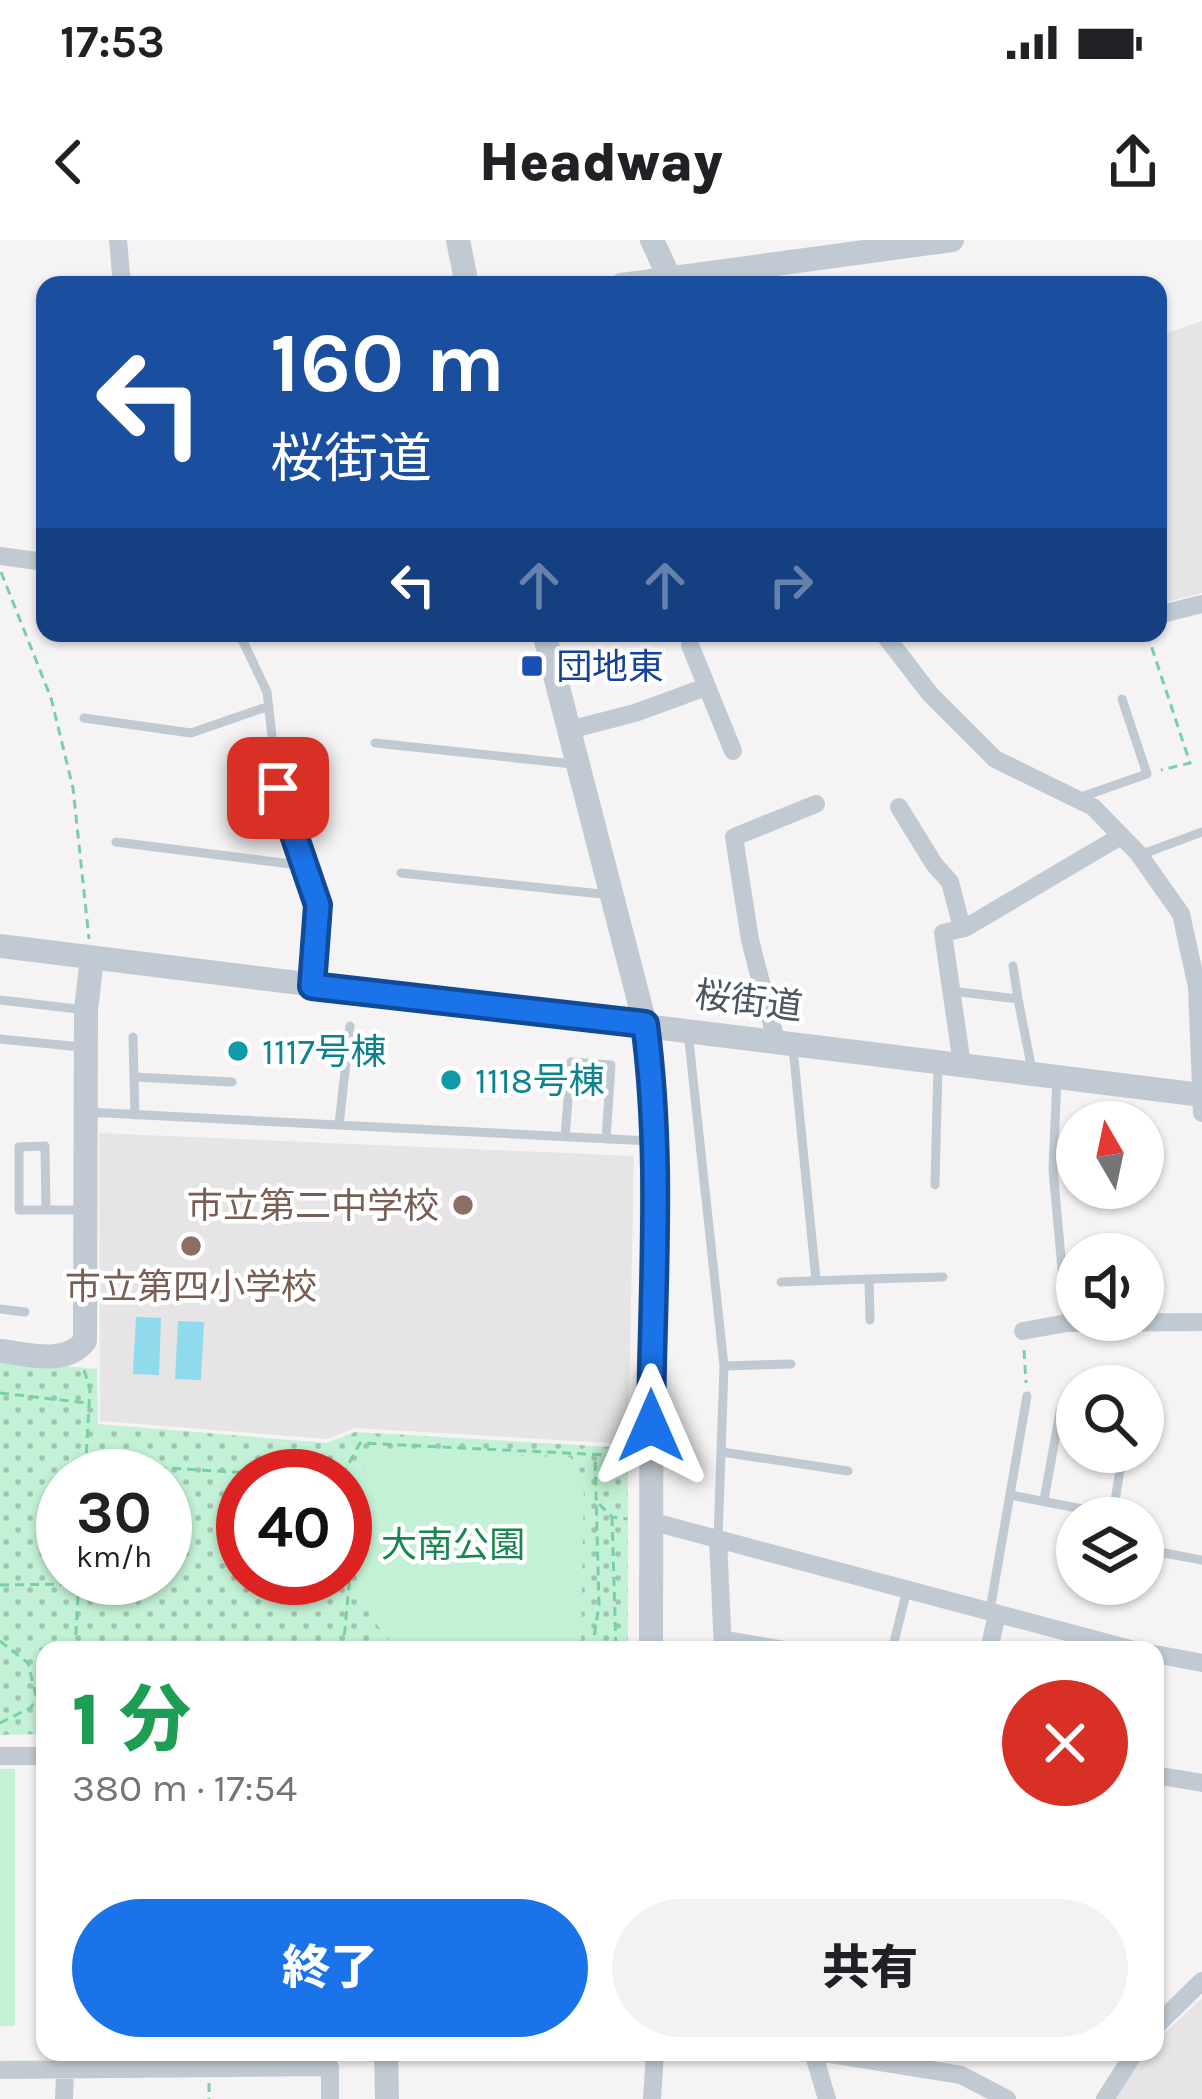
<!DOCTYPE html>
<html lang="ja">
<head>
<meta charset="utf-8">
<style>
  body { margin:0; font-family:Karla,"Noto Sans JP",sans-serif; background:#f2f2f2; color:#202124; height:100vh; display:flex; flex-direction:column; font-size:45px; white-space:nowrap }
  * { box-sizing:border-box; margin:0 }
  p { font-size:39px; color:#757577 }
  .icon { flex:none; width:66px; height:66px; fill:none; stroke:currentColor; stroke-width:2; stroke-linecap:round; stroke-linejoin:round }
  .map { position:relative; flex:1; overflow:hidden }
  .drawer { position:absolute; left:36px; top:1401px; width:1128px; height:420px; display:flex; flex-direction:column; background:#fff; border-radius:24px; box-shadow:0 3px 9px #0004 }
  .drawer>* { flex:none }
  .hud { position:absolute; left:36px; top:36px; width:1131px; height:366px; border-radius:24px; box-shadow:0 3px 9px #0004; background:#1a4fa0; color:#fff; overflow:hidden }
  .needle { width:78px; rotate:351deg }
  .fabs { position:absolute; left:1056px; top:861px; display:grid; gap:24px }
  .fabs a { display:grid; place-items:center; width:108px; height:108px; border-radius:50%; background:#fff; box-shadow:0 3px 9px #0004; font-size:60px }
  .speed { position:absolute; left:36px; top:1209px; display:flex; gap:24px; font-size:60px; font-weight:700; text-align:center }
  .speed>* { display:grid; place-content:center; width:156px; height:156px; border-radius:50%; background:#fff; box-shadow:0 3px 9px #0004; line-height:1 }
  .speed small { font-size:30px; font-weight:400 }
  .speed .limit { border:18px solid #d22; background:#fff; color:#111 }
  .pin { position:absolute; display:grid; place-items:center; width:102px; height:102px; color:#fff; margin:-51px; border-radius:24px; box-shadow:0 6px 18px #0006 }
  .me { position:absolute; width:132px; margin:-66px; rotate:0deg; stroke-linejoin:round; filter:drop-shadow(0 0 9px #0008) }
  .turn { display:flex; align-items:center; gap:42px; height:252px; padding:0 36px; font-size:54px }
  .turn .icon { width:156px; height:156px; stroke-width:2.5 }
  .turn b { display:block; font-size:84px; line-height:102px }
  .lanes { display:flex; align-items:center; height:114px; padding:0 36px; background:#0003; justify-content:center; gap:60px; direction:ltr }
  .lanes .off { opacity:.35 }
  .round { display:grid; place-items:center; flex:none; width:126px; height:126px; border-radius:63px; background:#f2f2f2 }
  .summary { display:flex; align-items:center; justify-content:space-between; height:204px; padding:0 36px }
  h1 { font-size:72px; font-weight:800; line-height:90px; color:#1e9e55 }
  .action { display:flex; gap:24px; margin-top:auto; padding:24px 36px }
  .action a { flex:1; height:138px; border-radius:72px; background:#1a73e8; color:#fff; font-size:48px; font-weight:800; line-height:138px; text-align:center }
  .action a+a { background:#f2f2f2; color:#202124 }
  .status { display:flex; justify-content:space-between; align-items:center; height:84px; padding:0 60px; background:#fff; direction:ltr }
  .status svg { height:33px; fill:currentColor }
  header { display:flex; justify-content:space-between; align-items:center; height:156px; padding:0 36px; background:#fff; font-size:54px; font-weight:800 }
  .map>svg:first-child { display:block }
  .education { fill:#e6e4e5 }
  .park { fill:url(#park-dots); fill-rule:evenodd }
  .garden { fill:#c3f1d5 }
  .water { fill:#90daee }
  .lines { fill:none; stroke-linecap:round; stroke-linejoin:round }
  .path { stroke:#7ad0a6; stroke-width:3; stroke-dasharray:9 6; stroke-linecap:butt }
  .service { stroke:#c1cad2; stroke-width:9 }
  .minor { stroke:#c1cad2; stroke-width:18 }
  .tertiary { stroke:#c1cad2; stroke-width:24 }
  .route-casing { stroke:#114b97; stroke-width:30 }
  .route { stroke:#1a73e8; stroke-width:21 }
  .transit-dot { fill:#1a4fb4; stroke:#fff; stroke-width:4.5 }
  .culture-dot { fill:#0f9aa8; stroke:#fff; stroke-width:4.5 }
  .education-dot { fill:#8d6e63; stroke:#fff; stroke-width:4.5 }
  .labels { text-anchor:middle; stroke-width:9; stroke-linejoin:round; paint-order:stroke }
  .transit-label { font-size:36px; fill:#164399; stroke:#fff; text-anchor:start }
  .street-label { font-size:36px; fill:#4a5661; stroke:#fff }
  .culture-label { font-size:36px; fill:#0d838f; stroke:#fff; text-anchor:start }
  .education-label { font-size:36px; fill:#785e54; stroke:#fff; text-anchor:end }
  .park-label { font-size:36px; fill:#17864f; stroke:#fff }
</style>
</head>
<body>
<div class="status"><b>17:53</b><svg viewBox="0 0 49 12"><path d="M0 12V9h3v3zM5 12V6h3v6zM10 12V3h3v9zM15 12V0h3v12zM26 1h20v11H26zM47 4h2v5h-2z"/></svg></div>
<header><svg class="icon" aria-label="back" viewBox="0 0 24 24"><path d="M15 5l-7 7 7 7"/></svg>Headway<svg class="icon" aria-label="share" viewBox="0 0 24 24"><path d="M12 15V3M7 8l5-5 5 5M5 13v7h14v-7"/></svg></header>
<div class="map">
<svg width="1202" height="1859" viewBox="0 0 1202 1859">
  <defs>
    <pattern id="park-dots" width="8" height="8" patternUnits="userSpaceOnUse" patternTransform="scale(3)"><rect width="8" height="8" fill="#c3f1d5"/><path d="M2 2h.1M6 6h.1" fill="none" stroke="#a0c6b0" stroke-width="1.8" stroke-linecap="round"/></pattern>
  </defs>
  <rect width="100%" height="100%" fill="#f5f3f3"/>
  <!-- education -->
  <path class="education" d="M1202 81V353L1158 364V96Z
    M99 893 634 916 628 1204 355 1188 327 1199 100 1181Z
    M1202 1758V1859H1112L1139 1817 1144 1812H1155V1802Z"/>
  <!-- park -->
  <path class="park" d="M0 1120 97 1129 98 1184 327 1203 355 1192 628 1208V1410H45V1494L0 1495ZM63 1236H165V1338H63ZM243 1236H345V1338H243Z"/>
  <!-- garden -->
  <path class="garden" d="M364 1212 570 1217 584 1237 581 1410H398L377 1385 360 1351Z
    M0 1529H15V1786H0Z"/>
  <!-- water -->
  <path class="water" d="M136 1077 161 1078 159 1135 133 1134Z
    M178 1081 204 1082 201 1140 175 1139Z"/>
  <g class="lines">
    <!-- path -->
    <path class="path" d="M1 332 51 458 73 548 89 699
      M1147 393 1190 523 1161 530
      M1024 1110 1026 1143
      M84 1130 90 1149 85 1236
      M0 1153 87 1163
      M128 1236 168 1228 296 1236
      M342 1236 360 1203 628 1216
      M599 1264 612 1277 627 1279
      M612 1277 616 1410
      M0 1345 78 1344
      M0 1401 28 1423 37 1460
      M75 1410 79 1338
      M343 1410 352 1313 345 1275
      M592 1410 599 1365 595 1215
      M0 1483 30 1468 37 1460 45 1461
      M209 1843V1859"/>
    <!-- service -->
    <path class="service" d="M239 393 267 452 278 548 315 650 319 681 312 740
      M84 478 191 493 269 466
      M375 503 573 524
      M1081 557 1147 534 1122 459
      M116 602 307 626
      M1140 615 1202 592
      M401 633 611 655
      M1013 726 1018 759
      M952 751 1018 759 1032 830
      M0 760 86 770
      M688 792 724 1126
      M133 797 134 837
      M0 799 81 807
      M793 808 816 1040
      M1057 837 1053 930 1067 1083
      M86 872 650 901
      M135 875 134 837 232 842
      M339 885 350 786
      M565 897 571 822 611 825 606 899
      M935 945 938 827
      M46 969 45 906 19 907V970H82
      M869 1039 943 1037
      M781 1042 869 1039 870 1080
      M0 1069 25 1072
      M722 1212 848 1231
      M1010 1255 1129 1278
      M1044 1260 1060 1172
      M1113 1273 1123 1212
      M718 1299 724 1126 791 1124
      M1143 1309 1202 1320
      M990 1370 1027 1156
      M723 1395 806 1409
      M892 1410 907 1350"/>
    <!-- minor -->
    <path class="minor" d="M118 0 122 45
      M0 316 45 322
      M1158 375 1202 364
      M883 393 930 454 995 519 1093 567 1138 613 1181 674 1197 747 1202 873
      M690 405 733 511
      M569 490 635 473 706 447
      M899 567 934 624 950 642 962 688
      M776 800 750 700 734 597 816 564
      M962 825 943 693 965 688 1121 596
      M1023 1091 1067 1083 1202 1082
      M650 1281 1134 1410
      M718 1299 723 1410
      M989 1410 997 1374
      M1155 1414 1202 1423
      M0 1516H45
      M1155 1535 1202 1543
      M1155 1787 1202 1741
      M813 1812 827 1859
      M818 1812 961 1835 1007 1859
      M0 1830 330 1827V1859
      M64 1859 65 1832
      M652 1859 655 1812
      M1105 1859 1135 1812"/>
    <!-- tertiary -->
    <path class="tertiary" d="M458 0 467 45
      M652 0 670 39
      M622 45 952 0
      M544 393 645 784 652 833 651 1410
      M0 706 1202 855
      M0 1111C29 1114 65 1126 85 1101L86 770 92 718
      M386 1812 387 1859"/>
  </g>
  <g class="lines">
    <defs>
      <path id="route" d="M278 548 318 665 312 746 645 784C663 916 652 1053 651 1186"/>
    </defs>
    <!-- route casing -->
    <use href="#route" class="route-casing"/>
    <!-- route -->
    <use href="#route" class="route"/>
  </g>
  <!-- markers -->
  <rect class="transit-dot" x="520" y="414" width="24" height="24" rx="6"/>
  <g class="culture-dot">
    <circle cx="238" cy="811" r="12"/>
    <circle cx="451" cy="840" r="12"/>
  </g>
  <g class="education-dot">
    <circle cx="463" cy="965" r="12"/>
    <circle cx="191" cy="1006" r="12"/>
  </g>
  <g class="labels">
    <!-- transit labels -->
    <g class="transit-label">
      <text x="556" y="439">団地東</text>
    </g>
    <!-- street labels -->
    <g class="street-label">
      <text transform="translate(749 760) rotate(7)" y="13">桜街道</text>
    </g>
    <!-- culture labels -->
    <g class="culture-label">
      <text x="262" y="824">1117号棟</text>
      <text x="475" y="853">1118号棟</text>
    </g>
    <!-- education labels -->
    <g class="education-label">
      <text x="439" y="978">市立第二中学校</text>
      <text x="191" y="1059" text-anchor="middle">市立第四小学校</text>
    </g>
    <!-- park labels -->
    <g class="park-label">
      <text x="453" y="1317">大南公園</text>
    </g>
  </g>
</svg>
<div class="fabs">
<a><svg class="needle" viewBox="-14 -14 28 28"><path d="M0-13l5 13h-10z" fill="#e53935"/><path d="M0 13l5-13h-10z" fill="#757577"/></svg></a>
<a><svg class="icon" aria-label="sound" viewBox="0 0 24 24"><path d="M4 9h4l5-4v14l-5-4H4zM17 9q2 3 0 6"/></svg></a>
<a><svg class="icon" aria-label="search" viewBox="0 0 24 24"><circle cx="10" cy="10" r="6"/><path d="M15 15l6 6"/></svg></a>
<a><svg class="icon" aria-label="layers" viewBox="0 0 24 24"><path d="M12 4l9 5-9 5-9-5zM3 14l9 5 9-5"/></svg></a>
</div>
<div class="speed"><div>30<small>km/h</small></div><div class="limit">40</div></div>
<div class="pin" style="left:278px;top:548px;background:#d93025"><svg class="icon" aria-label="arrive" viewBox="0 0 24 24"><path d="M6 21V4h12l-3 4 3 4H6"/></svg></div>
<svg class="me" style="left:651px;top:1186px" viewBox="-20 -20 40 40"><path d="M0-17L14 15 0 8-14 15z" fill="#1a73e8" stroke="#fff" stroke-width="4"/></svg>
<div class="hud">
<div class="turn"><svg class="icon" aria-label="left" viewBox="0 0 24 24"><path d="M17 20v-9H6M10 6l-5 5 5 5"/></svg><div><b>160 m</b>桜街道</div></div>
<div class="lanes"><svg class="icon" aria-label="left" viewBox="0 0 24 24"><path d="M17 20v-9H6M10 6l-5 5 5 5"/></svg><svg class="icon off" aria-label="ahead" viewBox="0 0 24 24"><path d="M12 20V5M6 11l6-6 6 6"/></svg><svg class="icon off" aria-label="ahead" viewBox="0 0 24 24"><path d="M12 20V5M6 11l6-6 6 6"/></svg><svg class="icon off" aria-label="right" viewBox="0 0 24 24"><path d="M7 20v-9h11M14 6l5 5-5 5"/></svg></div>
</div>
<section class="drawer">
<div class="summary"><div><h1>1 分</h1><p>380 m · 17:54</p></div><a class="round" style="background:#d93025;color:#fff"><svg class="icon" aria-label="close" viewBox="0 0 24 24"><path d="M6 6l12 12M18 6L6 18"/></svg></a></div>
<div class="action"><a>終了</a><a>共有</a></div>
</section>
</div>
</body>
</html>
